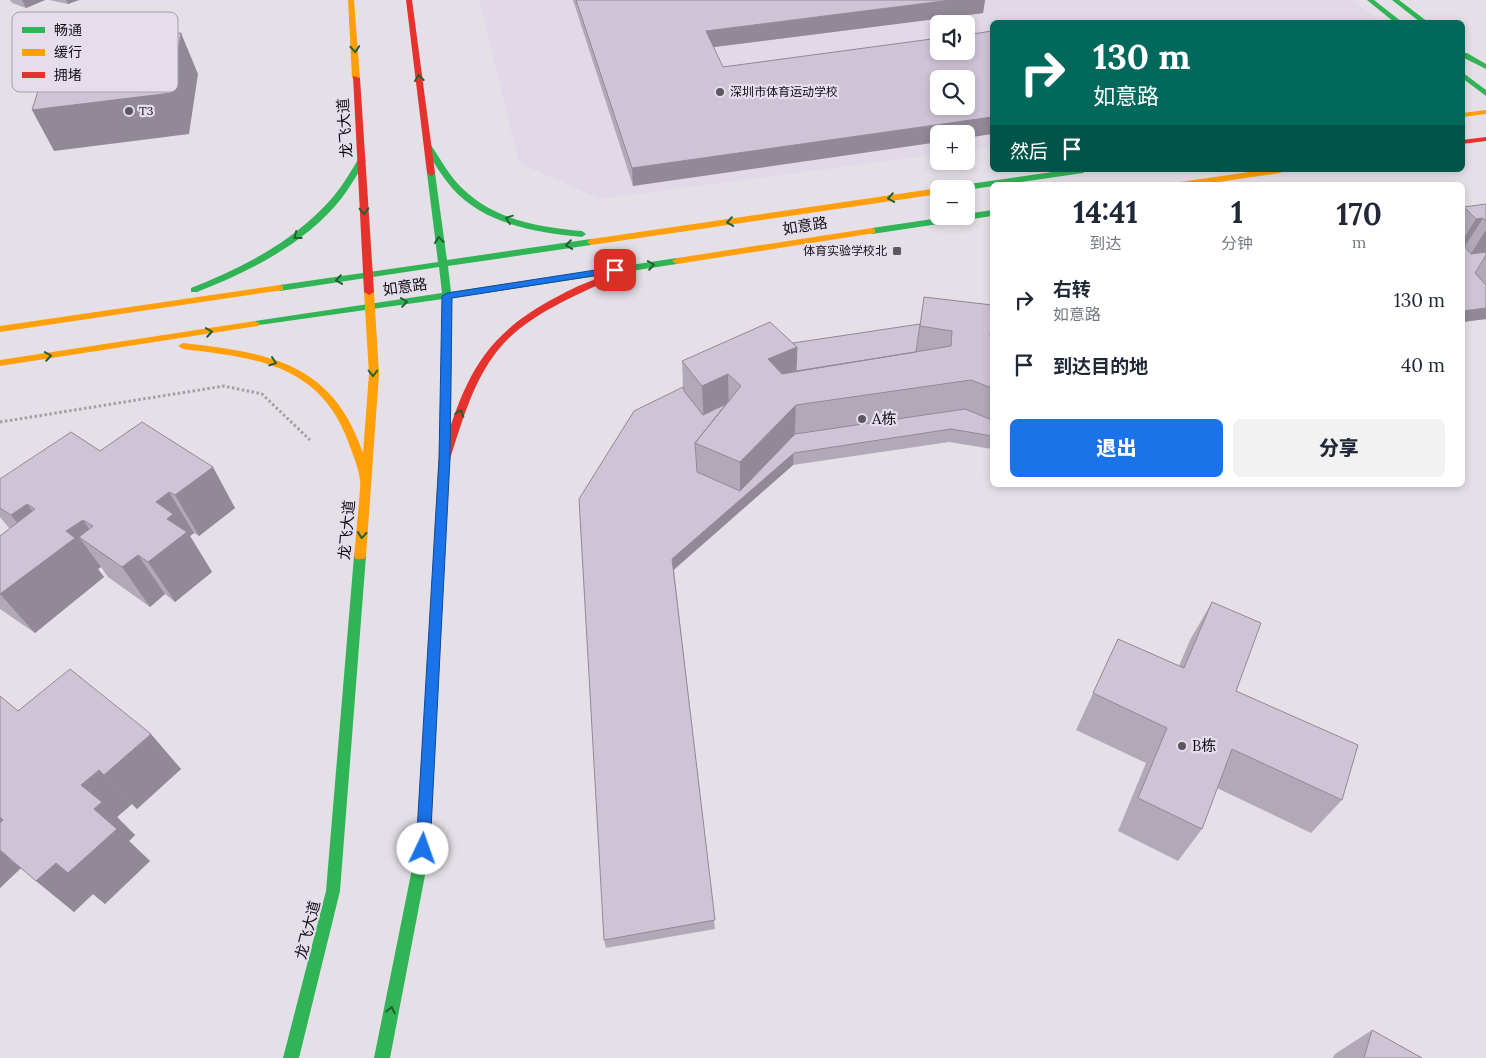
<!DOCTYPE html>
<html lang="zh">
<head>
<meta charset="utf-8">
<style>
  body { margin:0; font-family:Lora,"Noto Sans SC",serif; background:#f2f2f3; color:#1f2937; height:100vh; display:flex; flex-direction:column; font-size:19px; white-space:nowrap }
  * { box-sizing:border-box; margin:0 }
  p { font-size:16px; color:#747a83 }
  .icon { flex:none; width:28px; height:28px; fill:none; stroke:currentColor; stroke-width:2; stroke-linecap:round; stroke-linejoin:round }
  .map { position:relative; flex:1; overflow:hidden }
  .side { position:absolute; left:990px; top:182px; width:475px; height:305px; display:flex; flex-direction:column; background:#fff; border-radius:8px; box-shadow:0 2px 8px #0003 }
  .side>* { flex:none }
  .top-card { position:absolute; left:990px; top:20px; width:475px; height:152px; border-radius:8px; box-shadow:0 2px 8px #0003; background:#00695c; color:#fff; overflow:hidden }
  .tools { position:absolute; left:930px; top:15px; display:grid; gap:10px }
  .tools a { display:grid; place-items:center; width:45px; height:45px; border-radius:8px; background:#fff; box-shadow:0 2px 8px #0003; font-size:25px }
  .pin { position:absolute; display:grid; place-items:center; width:42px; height:42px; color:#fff; margin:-21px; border-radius:10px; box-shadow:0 2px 8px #0006 }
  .me { position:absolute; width:55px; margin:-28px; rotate:3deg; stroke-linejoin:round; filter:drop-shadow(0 0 4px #0008) }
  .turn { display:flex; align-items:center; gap:18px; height:105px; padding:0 20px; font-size:22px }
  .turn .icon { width:65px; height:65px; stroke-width:2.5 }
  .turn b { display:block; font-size:35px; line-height:42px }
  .then { display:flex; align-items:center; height:48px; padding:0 20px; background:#0003; gap:10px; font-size:19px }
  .eta { display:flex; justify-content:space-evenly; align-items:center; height:85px; text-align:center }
  .eta b { font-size:30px; font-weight:800; line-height:35px }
  .button { display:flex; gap:10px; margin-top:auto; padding:10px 20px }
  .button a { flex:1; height:58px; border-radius:8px; background:#1a73e8; color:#fff; font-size:20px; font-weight:800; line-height:58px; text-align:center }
  .button a+a { background:#f2f2f3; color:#1f2937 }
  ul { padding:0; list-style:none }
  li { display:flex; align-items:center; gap:15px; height:65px; padding:0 20px }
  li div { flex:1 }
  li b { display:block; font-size:19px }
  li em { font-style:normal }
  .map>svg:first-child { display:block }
  .built { fill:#e1d8e8; fill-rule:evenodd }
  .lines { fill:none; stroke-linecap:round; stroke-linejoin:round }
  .path { stroke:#a2a0a3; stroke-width:3; stroke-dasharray:2.5 2.5; stroke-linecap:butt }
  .fast { fill:#30b455; fill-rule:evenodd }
  .slow { fill:#ff9f0a; fill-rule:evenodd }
  .jam { fill:#e5322d; fill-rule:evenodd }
  .wall { fill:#b2a9b8 }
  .shaded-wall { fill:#918996 }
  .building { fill:#cfc4d6; stroke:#918996; fill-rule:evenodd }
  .oneway { stroke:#206134 }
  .route { fill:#1a73e8; stroke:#114b97 }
  .poi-dot { fill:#5b585e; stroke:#e5ddec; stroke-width:2 }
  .labels { text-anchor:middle; stroke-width:4.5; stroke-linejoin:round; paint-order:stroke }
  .far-poi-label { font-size:12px; fill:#110e13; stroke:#e5ddec; text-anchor:start }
  .street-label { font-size:15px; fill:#110e13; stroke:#e5ddec }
  .poi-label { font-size:15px; fill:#110e13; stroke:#e5ddec; text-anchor:start }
  .key { fill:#e5ddec; stroke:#a59fab; stroke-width:1 }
  .key-label { font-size:14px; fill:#110e13 }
</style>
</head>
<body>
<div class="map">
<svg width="1486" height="1058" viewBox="0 0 1486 1058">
  <rect width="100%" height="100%" fill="#e5e0e8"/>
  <!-- built -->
  <path class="built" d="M479 0H1352L1381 22H992V146L966 150V134H939V154L600 199 519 163ZM939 24H966V51H939ZM939 79H966V106H939Z"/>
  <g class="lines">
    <!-- path -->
    <path class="path" d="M0 422 224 386 262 394 310 440"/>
    <!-- fast -->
    <path class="fast" d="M1367 0H1374L1402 22H1394Z
      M1392 0H1399L1428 22H1420Z
      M1462 53H1467L1486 64V69L1462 57Z
      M1462 72 1486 90V96L1462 78Z
      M425 145H431C441 160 450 177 463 189 495 220 539 227 582 231L586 234 582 237C536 232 485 225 452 188 441 175 433 161 424 147Z
      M359 158H362L366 160C358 173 350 187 341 199 305 244 250 271 197 292H191V288C244 267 295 241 333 197 343 185 351 171 359 158Z
      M431 170 435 173 447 260 591 239 595 242 591 245 448 266 451 292 677 258 682 261 677 264 452 298 451 413 446 417 441 413 443 299 252 326 250 324 255 321 442 293 439 267 280 291 275 288 280 285 438 262 427 173Z
      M1066 170H1087L1083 173 966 190 951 189 955 186Z
      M992 210V216L872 234 868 231 872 228 953 216H966V214Z
      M360 551 364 553 366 556 340 891 299 1058H283L326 891 354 556 356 553Z
      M434 648 438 649 440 653 430 849 390 1058H374L416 849 428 653 430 649Z"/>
    <!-- slow -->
    <path class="slow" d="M348 0H354L360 78 356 80 352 78Z
      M1486 110V114L1462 117V113Z
      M1263 170H1284L1280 173 1197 185H1176L1180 182Z
      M939 188V194L591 245 587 242 591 239Z
      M872 228 875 229V233L677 264 672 261 677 258Z
      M280 285 283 286V290L0 332V326Z
      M369 289 374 292 379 374 366 556 364 559H356L354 556C356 538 357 521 359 503 359 496 361 488 360 480 359 469 353 455 349 444 321 364 256 358 183 349L178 346 183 343C268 353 332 361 363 453L369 374 364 292Z
      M255 321 260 324 258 326 0 366V360Z
      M446 409 451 413 440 653 438 657 434 658 430 657 428 653 441 413Z"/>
    <!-- jam -->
    <path class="jam" d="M406 0H412L435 173 431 176 427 173Z
      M353 76 360 78 374 292 369 295 364 292Z
      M1486 137V141L1462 144V140Z
      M597 279 602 282 600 284C564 301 524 318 498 350 473 381 462 422 450 459L449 462H441L440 459C463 386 477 341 549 301 564 293 580 284 597 279Z"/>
  </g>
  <!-- wall -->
  <path class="wall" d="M10 0H45L26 8 12 3Z
    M49 0H79L68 4Z
    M573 0H985L983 13 714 47 633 186Z
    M1486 204V319L1462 322V209L1464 207Z
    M924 297 992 305V449L949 442 793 465 674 570 715 929 606 948 604 940 683 387 682 361 920 324Z
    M100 451 235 508 199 536 194 533 190 536 212 572 175 602 165 594 150 607 108 577 101 567 98 569 104 577 35 633 0 609V536L10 529 0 517V479Z
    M1212 602 1236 691 1342 800 1311 833 1217 788 1202 829 1178 861 1118 831 1146 763 1076 730 1118 639 1179 666 1190 640Z
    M0 696 18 711 181 769 137 809 132 804 117 817 135 835 129 841 150 861 105 904 93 894 74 912 11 859 21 868 0 888Z
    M1372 1030 1422 1058H1333L1335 1054Z"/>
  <!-- shaded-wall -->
  <path class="shaded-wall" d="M22 0H45L26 8Z
    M66 0H79L68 4Z
    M951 0H985L983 13 706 48V31Z
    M181 33 198 74 189 134 54 151 32 110Z
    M992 117V134L966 138V134H939V142L633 186 632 168Z
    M1483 218 1462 251V241L1476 219Z
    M1486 230V255L1463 266Z
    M1486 308V319L1462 322V311Z
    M797 347 795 389 728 374 729 416 704 427 702 386 700 383Z
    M796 405 793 465 673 570 672 559 740 499V462Z
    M213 467 235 508 199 536 175 495Z
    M169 492 194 533 190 536 212 572 175 602 148 562 156 502Z
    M27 504 58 544 43 556 11 515Z
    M83 520 111 560 79 537 101 567 98 569 104 577 35 633 0 594 66 531Z
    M138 555 165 594 150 607 122 567Z
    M151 734 181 769 137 809 104 775Z
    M99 770 132 804 117 817 135 835 129 841 150 861 105 904 68 873 94 809 81 785Z
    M0 818 31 844 10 860 21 868 0 888Z
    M56 863 93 894 74 912 36 881Z"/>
  <!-- building -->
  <path class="building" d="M576 0H951L706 31 723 67 939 38V51H966V35L992 31V117L632 168ZM939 79H966V106H939Z
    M181 33 171 93 32 110 52 47Z
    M1486 204V221L1483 218 1476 219 1464 207Z
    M1465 247 1471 254 1486 252V255L1475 273 1486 285V308L1462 311V248Z
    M924 297 992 305V334H990L992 347V388L971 380 796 405 740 462 695 443 741 386 728 374 702 386 682 361 770 322 797 347 768 359 782 374 951 346 952 331 920 326Z
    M920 324 916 352 796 371 797 347 793 343Z
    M683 387 684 391 703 415 726 404 695 443 697 472 740 491 795 434 965 409 992 420V436L951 429 794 453 672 559 715 920 604 940 579 499 634 411Z
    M142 422 213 467 175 495 169 492 156 502 173 514 167 519 187 532 148 562 138 555 122 567 79 537 93 526 83 520 66 531 75 538 0 594V536L35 509 27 504 11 515 0 508V479L71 432 100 451Z
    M1212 602 1261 623 1236 691 1358 745 1342 800 1232 749 1202 829 1138 798 1167 728 1093 693 1118 639 1184 668Z
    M70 669 151 734 104 775 99 770 81 785 102 802 94 809 117 829 68 873 56 863 36 881 0 850V823L3 820 0 817V696L18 711Z
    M1372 1030 1422 1058H1364Z"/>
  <!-- one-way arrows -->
  <defs><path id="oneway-chevron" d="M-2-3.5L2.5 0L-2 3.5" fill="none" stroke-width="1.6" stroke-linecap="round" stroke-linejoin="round" transform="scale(1.25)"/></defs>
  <g class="oneway">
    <use href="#oneway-chevron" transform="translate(355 49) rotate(86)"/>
    <use href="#oneway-chevron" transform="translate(419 78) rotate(-97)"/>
    <use href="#oneway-chevron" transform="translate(891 198) rotate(172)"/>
    <use href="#oneway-chevron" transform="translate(364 211) rotate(88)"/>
    <use href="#oneway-chevron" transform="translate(509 219) rotate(-161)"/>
    <use href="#oneway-chevron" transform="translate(730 222) rotate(172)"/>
    <use href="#oneway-chevron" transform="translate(297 236) rotate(142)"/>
    <use href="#oneway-chevron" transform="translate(439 240) rotate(-97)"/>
    <use href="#oneway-chevron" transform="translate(569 245) rotate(171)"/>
    <use href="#oneway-chevron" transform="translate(651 265) rotate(-9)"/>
    <use href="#oneway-chevron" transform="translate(339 280) rotate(172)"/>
    <use href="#oneway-chevron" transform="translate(404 302) rotate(-8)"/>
    <use href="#oneway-chevron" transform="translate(209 332) rotate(-9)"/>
    <use href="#oneway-chevron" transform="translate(48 356) rotate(-9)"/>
    <use href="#oneway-chevron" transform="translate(273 362) rotate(18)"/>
    <use href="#oneway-chevron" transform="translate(373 373) rotate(90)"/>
    <use href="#oneway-chevron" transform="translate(460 413) rotate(-72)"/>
    <use href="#oneway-chevron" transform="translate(362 535) rotate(95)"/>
    <use href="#oneway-chevron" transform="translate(391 1010) rotate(-79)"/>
  </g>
  <!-- route -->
  <path class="route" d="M615 267 618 268V272L452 298 450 459 430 849 428 854 423 856 418 854 416 849 439 459 442 296 447 293Z"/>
  <!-- markers -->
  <g class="poi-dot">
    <circle cx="720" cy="92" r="5"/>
    <circle cx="129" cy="111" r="5"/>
    <rect x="892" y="246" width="10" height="10" rx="2.5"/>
    <circle cx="862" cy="419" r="5"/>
    <circle cx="1182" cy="746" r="5"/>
  </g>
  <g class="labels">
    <!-- far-poi labels -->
    <g class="far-poi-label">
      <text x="730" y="96">深圳市体育运动学校</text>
      <text x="139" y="115">T3</text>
      <text x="887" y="255" text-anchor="end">体育实验学校北</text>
    </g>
    <!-- street labels -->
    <g class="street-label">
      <text transform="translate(345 128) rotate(-94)" y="5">龙飞大道</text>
      <text transform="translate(805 226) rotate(-9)" y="5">如意路</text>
      <text transform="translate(405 287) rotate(-8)" y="5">如意路</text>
      <text transform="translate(347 530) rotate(-85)" y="5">龙飞大道</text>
      <text transform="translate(308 930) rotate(-76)" y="5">龙飞大道</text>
    </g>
    <!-- poi labels -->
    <g class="poi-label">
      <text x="872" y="424">A栋</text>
      <text x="1192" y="751">B栋</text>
    </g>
  </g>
  <!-- legend -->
  <rect x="12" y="12" width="166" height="80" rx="8" class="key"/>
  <rect x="22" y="27" width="23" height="6" fill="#30b455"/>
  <rect x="22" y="49" width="23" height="7" fill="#ff9f0a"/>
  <rect x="22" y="72" width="23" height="6" fill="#e5322d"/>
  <g class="key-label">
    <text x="54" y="35">畅通</text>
    <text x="54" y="57">缓行</text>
    <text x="54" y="80">拥堵</text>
  </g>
</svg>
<div class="tools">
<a><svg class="icon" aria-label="sound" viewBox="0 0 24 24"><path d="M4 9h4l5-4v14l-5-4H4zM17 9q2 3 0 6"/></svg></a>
<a><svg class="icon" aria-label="search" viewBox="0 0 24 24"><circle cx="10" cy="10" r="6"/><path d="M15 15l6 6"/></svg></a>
<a>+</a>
<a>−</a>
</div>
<div class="pin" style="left:615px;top:270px;background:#d93025"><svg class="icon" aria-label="arrive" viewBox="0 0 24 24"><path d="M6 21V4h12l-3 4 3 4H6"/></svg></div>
<svg class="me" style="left:423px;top:849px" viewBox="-20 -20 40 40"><circle r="19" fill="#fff"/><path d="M0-13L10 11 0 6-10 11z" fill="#1a73e8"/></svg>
<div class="top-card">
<div class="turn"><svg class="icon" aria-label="right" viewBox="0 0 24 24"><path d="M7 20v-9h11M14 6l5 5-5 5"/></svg><div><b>130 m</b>如意路</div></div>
<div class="then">然后<svg class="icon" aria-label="arrive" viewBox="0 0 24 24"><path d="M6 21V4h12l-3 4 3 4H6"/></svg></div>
</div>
<section class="side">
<div class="eta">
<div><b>14:41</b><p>到达</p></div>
<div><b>1</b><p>分钟</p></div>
<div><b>170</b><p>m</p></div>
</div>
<ul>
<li><svg class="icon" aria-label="right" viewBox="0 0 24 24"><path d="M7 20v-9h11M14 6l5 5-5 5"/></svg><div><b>右转</b><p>如意路</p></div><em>130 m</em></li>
<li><svg class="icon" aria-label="arrive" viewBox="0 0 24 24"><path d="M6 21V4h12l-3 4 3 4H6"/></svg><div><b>到达目的地</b></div><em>40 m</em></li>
</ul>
<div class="button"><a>退出</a><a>分享</a></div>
</section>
</div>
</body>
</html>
